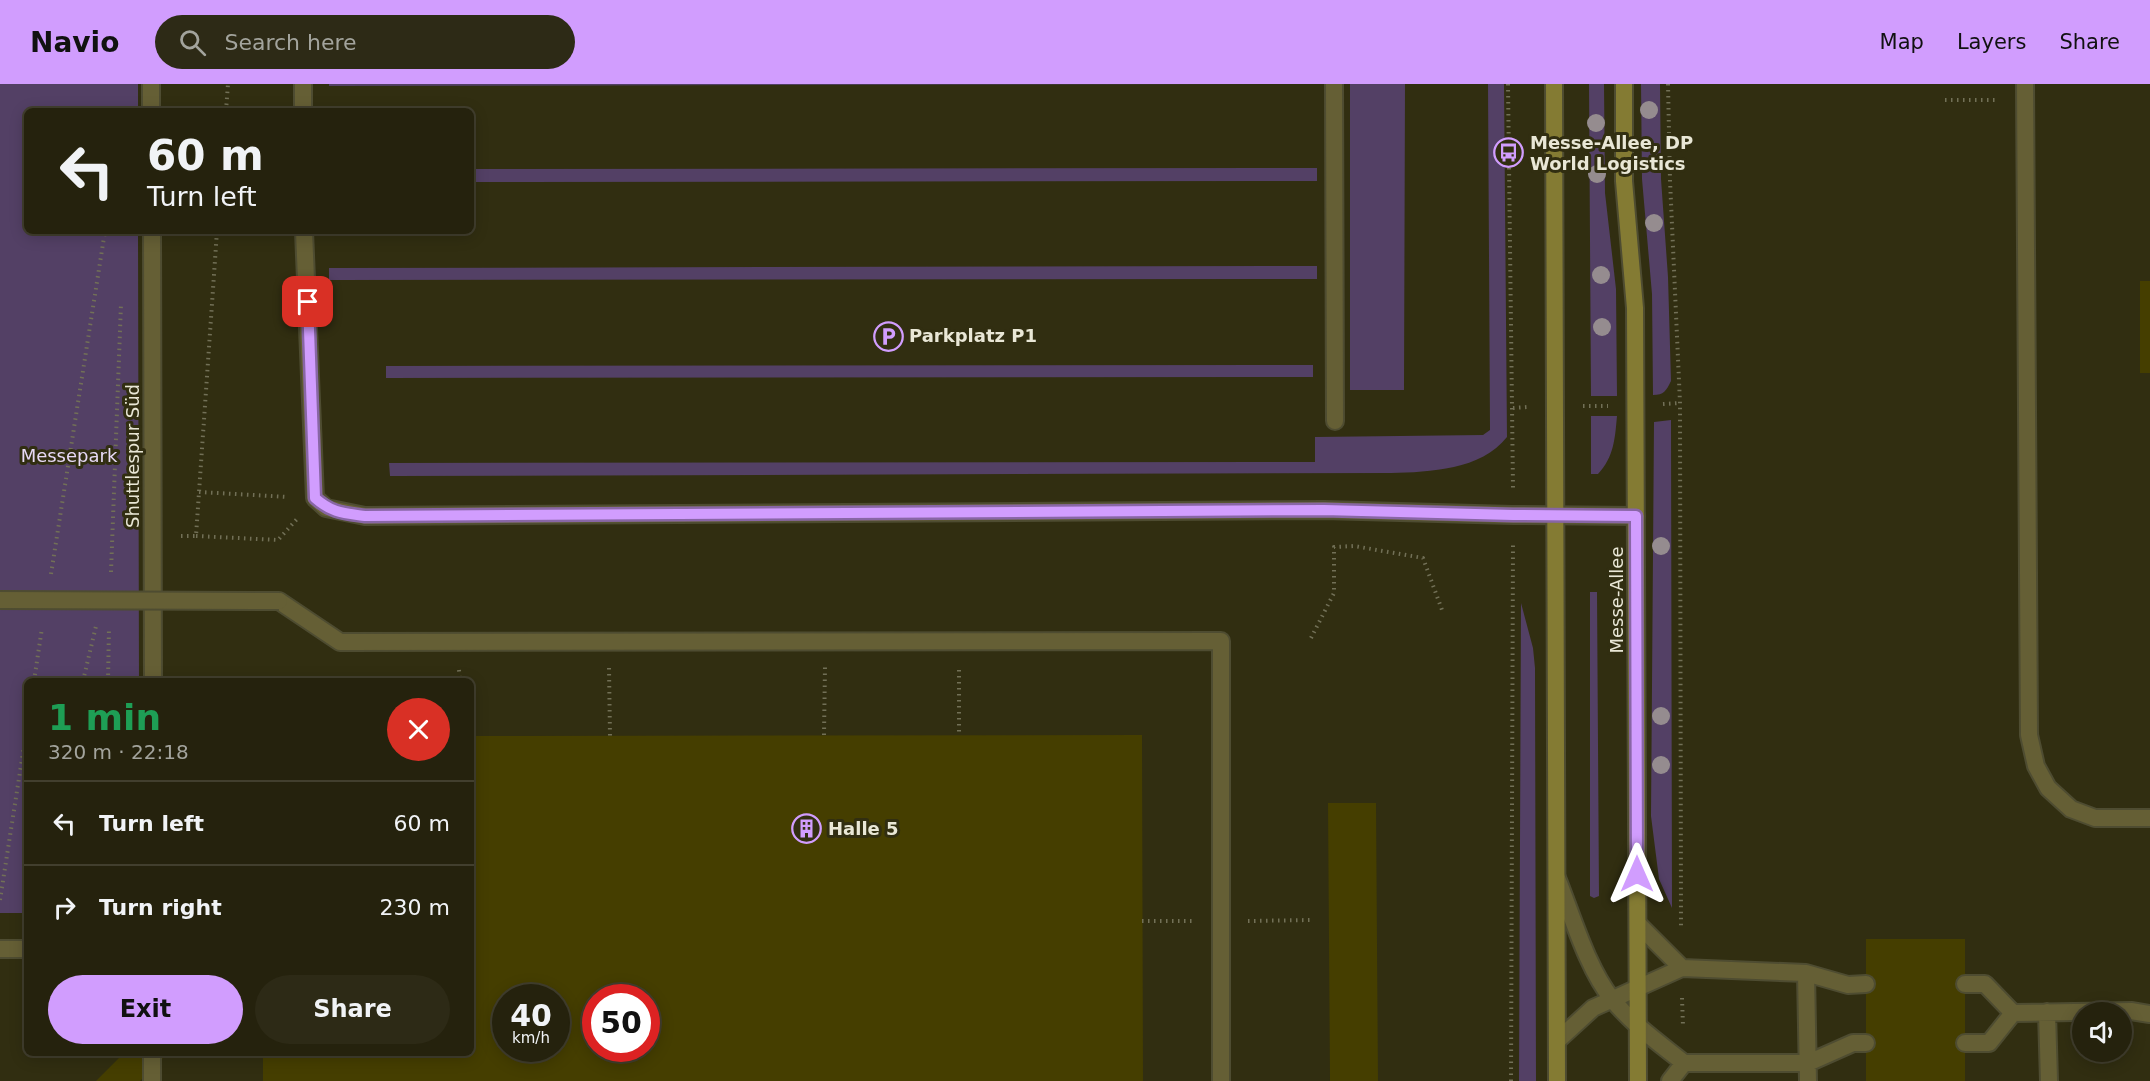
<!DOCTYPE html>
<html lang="en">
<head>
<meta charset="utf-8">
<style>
  body { margin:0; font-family:"DejaVu Sans",sans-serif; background:#2d2a16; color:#f1f3f6; height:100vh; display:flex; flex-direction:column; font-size:22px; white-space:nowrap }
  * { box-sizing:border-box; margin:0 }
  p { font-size:20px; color:#a3a49d }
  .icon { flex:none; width:33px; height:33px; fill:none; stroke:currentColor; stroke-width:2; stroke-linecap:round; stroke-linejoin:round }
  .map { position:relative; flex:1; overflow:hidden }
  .details { position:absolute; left:24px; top:594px; width:450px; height:378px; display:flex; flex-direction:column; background:#25220d; border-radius:9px; box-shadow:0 3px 15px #0003,0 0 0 2px #423f2e }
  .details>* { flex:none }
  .guide { position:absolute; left:24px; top:24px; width:450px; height:126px; border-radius:9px; box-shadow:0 3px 15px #0003,0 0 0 2px #423f2e; background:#25220d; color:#f1f3f6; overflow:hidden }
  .controls { position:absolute; left:2072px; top:918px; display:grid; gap:12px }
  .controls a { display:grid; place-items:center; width:60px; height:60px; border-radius:50%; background:#25220d; box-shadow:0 3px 15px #0003,0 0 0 2px #423f2e; font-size:30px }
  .speed { position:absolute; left:492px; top:900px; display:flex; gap:12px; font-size:30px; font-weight:700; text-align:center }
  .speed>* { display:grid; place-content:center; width:78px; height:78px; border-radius:50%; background:#25220d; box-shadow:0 3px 15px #0003,0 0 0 2px #423f2e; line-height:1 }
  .speed small { font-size:15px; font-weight:400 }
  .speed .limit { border:9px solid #d22; background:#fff; color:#111 }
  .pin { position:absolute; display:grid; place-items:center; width:51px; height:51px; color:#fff; margin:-26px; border-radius:12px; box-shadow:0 3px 9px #0006 }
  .me { position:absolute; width:66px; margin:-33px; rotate:0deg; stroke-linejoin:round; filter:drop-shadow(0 0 4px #0008) }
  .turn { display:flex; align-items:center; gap:21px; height:126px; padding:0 24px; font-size:27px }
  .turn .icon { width:78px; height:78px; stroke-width:2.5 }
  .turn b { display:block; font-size:42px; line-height:51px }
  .round { display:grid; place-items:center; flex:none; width:63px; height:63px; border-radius:32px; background:#2d2a16 }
  .summary { display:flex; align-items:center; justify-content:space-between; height:102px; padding:0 24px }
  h1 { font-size:36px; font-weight:600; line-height:45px; color:#1e9e55 }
  .primary-button { display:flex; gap:12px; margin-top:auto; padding:12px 24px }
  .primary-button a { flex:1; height:69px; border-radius:36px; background:#d19dfe; color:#111; font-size:24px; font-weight:600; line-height:69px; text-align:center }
  .primary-button a+a { background:#2d2a16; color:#f1f3f6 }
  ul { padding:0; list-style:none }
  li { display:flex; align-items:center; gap:18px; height:84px; padding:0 24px; border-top:2px solid #423f2e }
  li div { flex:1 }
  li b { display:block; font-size:22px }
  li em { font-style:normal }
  header { display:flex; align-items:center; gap:36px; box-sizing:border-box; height:84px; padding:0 30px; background:#d19dfe; color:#111 }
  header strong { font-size:28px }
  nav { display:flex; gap:33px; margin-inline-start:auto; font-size:21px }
  .search { width:420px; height:54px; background:#2d2a16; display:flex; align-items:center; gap:15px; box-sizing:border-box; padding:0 21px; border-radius:33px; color:#a3a49d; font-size:22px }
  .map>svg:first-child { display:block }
  .green { fill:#534065 }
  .building { fill:#453e00; fill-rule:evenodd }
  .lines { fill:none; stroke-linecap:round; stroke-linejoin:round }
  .service-casing { stroke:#4e4c31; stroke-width:20 }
  .secondary-casing { stroke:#4e4c31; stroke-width:20 }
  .path { stroke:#727057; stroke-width:4; stroke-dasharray:1.5 4.5; stroke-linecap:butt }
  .service { stroke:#655f35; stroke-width:16 }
  .secondary { stroke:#847b33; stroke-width:16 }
  .service-bridge-casing { stroke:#4e4c31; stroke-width:20; stroke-linecap:butt }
  .service-bridge { stroke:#655f35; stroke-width:16 }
  .tree { fill:#958c8f }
  .route-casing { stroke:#8866a5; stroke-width:15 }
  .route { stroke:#d19dfe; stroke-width:10 }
  .labels { text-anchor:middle; stroke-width:6; stroke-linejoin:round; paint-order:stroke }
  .poi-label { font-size:18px; font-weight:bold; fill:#e9e7d6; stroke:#312e11; text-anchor:start }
  .park-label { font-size:18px; fill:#e7d9f6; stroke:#312e11 }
  .street-label { font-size:18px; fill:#e9e7d6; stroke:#312e11 }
</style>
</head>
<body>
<header>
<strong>Navio</strong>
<div class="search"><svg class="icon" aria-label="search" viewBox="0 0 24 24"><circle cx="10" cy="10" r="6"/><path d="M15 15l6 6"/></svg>Search here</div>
<nav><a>Map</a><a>Layers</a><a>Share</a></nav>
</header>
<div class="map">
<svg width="2150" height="997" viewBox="0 0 2150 997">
  <rect width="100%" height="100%" fill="#312e11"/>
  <!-- green -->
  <path class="green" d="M0 0H138V27H27V147H138L139 597H27V829H0Z
    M329 0H1318L329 2Z
    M1350 0H1405L1404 306H1350Z
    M1488 0H1504L1507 353C1481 386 1430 388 1391 389L390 392 389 379 1315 378V353L1483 351 1490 346Z
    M1589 0H1604L1605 109 1616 205 1617 312H1591Z
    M1641 0H1660L1661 95 1668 193 1671 297C1666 307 1664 311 1653 311L1652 210 1642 95Z
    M1317 84V97L471 98V85Z
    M1317 182V195L329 196V184Z
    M1313 281V293L386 294V282Z
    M1591 332H1617C1615 354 1614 373 1598 390H1591Z
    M1671 336 1672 824 1659 795 1651 732 1654 338Z
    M1590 508H1597L1599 812 1594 814 1590 812Z
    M1521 519 1533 564 1535 584 1536 997H1519Z"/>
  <!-- building -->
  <path class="building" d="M2140 197H2150V289H2140Z
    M1142 651 1143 997H263V969H471V652ZM506 914H556V964H506ZM596 914H646V964H596Z
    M1328 719H1376L1378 997H1330Z
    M1866 855H1965V997H1866Z
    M124 969H168L140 997H96Z"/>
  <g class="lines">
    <defs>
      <path id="service" d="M151 0V27
        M303 0V27
        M1334 0 1335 337
        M2025 0 2029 651 2036 682 2048 704 2071 725 2095 734H2150
        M152 147 153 597
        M304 147 315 414 326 424 365 432 1324 426 1513 431 1636 432
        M279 517 340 558 1221 557V997
        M1557 794C1572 831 1587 884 1612 915 1632 940 1659 959 1684 979
        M1638 840 1682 884
        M0 865H27
        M1806 889 1808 997
        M1965 900H1985L2013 929 2131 927 2150 930
        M2047 928 2049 997
        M1557 957 1593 924 1682 884 1806 889 1848 901 1866 900
        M1965 959H1989L2013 929
        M152 969V997
        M1670 997 1684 979H1808L1853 959H1866"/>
      <path id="secondary" d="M1554 0 1557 997
        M1624 0V97L1635 224 1638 997"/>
    </defs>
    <!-- service casing -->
    <use href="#service" class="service-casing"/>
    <!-- secondary casing -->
    <use href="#secondary" class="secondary-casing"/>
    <!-- path -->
    <path class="path" d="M1508 0 1513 404
      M1668 0 1670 96 1680 319 1681 843
      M1945 16H1998
      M226 27 228 0
      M1663 320 1680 319
      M1583 322H1608
      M1513 324 1527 323
      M199 408 288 413
      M181 452H196L217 147
      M196 452 278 456 297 435
      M111 488 121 220
      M51 490 105 147
      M1311 554 1334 509V463L1354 462 1423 474 1442 526
      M609 584 610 652
      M459 586 460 597
      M959 586V651
      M34 597 42 544
      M83 597 96 542
      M108 597 109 543
      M824 651 825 583
      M0 816 27 643
      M1142 837H1193
      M1248 837 1311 836
      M1682 914 1683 942
      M1511 997 1513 457"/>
    <!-- service -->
    <use href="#service" class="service"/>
    <!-- secondary -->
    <use href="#secondary" class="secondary"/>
    <defs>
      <path id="service-bridge" d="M0 516 279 517"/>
    </defs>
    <!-- service-bridge casing -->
    <use href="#service-bridge" class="service-bridge-casing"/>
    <!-- service-bridge -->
    <use href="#service-bridge" class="service-bridge"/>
  </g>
  <!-- trees -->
  <g class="tree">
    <circle cx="1649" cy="26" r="9"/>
    <circle cx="1596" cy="39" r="9"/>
    <circle cx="1597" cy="90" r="9"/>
    <circle cx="1654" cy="139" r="9"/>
    <circle cx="1601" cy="191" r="9"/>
    <circle cx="1602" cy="243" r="9"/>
    <circle cx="1661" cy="462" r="9"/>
    <circle cx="1661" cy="632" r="9"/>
    <circle cx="1661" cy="681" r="9"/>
  </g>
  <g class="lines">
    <defs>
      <path id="route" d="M308 218 315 414C332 429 343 429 365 432L1324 426 1513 431 1636 432 1637 790"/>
    </defs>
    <!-- route casing -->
    <use href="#route" class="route-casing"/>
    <!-- route -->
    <use href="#route" class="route"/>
  </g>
  <!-- icons -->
  <defs>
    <symbol id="bus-ring" viewBox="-11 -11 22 22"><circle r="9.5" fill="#312e11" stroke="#d19dfe" stroke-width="1.5"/><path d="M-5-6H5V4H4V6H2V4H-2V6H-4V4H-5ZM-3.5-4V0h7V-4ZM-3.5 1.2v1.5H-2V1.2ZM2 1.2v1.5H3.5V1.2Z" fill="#d19dfe"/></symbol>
    <symbol id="parking-ring" viewBox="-11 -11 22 22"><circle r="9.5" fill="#312e11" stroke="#d19dfe" stroke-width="1.5"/><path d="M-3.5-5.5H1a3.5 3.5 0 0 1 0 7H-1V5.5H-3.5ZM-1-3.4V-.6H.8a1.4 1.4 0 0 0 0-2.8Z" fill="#d19dfe"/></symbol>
    <symbol id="building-ring" viewBox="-11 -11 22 22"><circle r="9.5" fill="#312e11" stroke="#d19dfe" stroke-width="1.5"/><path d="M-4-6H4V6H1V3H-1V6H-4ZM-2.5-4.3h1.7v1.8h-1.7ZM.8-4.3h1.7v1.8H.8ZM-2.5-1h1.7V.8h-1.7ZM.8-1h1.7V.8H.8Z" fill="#d19dfe"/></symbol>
  </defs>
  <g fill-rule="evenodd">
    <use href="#bus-ring" x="1492" y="52" width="33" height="33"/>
    <use href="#parking-ring" x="872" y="236" width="33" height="33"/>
    <use href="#building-ring" x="790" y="728" width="33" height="33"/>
  </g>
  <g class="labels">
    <!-- poi labels -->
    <g class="poi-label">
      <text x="1530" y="65">Messe-Allee, DP<tspan x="1530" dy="21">World Logistics</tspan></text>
      <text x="909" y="258">Parkplatz P1</text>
      <text x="828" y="751">Halle 5</text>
    </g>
    <!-- park labels -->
    <g class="park-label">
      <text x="69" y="378">Messepark</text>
    </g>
    <!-- street labels -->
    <g class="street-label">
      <text transform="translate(133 372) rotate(-90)" y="6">Shuttlespur Süd</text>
      <text transform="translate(1617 516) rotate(-90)" y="6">Messe-Allee</text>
    </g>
  </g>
</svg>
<div class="controls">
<a><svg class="icon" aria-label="sound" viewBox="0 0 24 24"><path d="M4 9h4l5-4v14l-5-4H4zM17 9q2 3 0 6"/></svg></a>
</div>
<div class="speed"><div>40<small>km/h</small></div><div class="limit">50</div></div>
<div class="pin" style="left:308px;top:218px;background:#d93025"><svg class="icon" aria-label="arrive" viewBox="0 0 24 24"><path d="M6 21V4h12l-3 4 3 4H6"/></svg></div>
<svg class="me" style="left:1637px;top:790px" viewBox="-20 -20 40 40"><path d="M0-17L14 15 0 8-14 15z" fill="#d19dfe" stroke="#fff" stroke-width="4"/></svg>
<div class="guide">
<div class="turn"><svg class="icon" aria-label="left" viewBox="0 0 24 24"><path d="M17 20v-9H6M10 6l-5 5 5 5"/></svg><div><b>60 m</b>Turn left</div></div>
</div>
<section class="details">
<div class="summary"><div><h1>1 min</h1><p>320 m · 22:18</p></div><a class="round" style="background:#d93025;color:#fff"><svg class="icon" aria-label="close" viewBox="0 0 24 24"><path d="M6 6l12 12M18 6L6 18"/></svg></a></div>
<ul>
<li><svg class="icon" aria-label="left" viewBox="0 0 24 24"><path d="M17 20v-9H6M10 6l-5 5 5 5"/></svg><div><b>Turn left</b></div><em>60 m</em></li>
<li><svg class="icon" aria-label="right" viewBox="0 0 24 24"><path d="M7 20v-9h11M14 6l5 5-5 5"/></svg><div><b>Turn right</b></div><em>230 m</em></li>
</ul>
<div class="primary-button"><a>Exit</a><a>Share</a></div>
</section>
</div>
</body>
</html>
